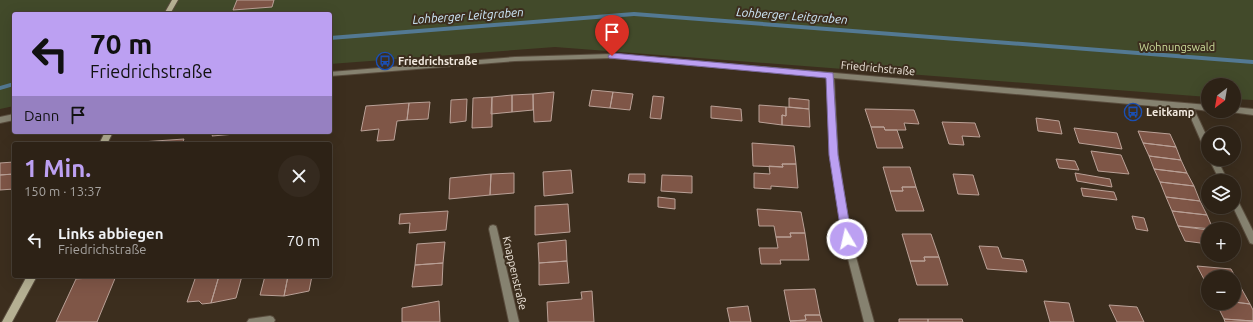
<!DOCTYPE html>
<html lang="de">
<head>
<meta charset="utf-8">
<style>
  body { margin:0; font-family:Ubuntu,sans-serif; background:#352a1f; color:#f1f3f6; height:100vh; display:flex; flex-direction:column; font-size:15px; white-space:nowrap }
  * { box-sizing:border-box; margin:0 }
  p { font-size:13px; color:#a7a4a1 }
  .icon { flex:none; width:22px; height:22px; fill:none; stroke:currentColor; stroke-width:2; stroke-linecap:round; stroke-linejoin:round }
  .map { position:relative; flex:1; overflow:hidden }
  .drawer { position:absolute; left:12px; top:142px; width:320px; height:136px; display:flex; flex-direction:column; background:#2d2216; border-radius:4px; box-shadow:0 4px 16px #0002,0 0 0 1px #483f35 }
  .drawer>* { flex:none }
  .hud { position:absolute; left:12px; top:12px; width:320px; height:122px; border-radius:4px; box-shadow:0 4px 16px #0002,0 0 0 1px #483f35; background:#bca0f2; color:#111; overflow:hidden }
  .needle { width:26px; rotate:211deg }
  .controls { position:absolute; left:1201px; top:78px; display:grid; gap:8px }
  .controls a { display:grid; place-items:center; width:40px; height:40px; border-radius:50%; background:#2d2216; box-shadow:0 4px 16px #0002,0 0 0 1px #483f35; font-size:20px }
  .pin { position:absolute; display:grid; place-items:center; width:34px; height:34px; color:#fff; margin:-41px -17px; border-radius:50% 50% 50% 0; rotate:-45deg; box-shadow:0 0 4px #0007 }
  .pin .icon { rotate:45deg }
  .me { position:absolute; width:44px; margin:-22px; rotate:351deg; stroke-linejoin:round; filter:drop-shadow(0 0 3px #0008) }
  .turn { display:flex; align-items:center; gap:14px; height:84px; padding:0 12px; font-size:18px }
  .turn .icon { width:52px; height:52px; stroke-width:2.5 }
  .turn b { display:block; font-size:28px; line-height:34px }
  .then { display:flex; align-items:center; height:38px; padding:0 12px; background:#0003; gap:8px; font-size:15px }
  .round { display:grid; place-items:center; flex:none; width:42px; height:42px; border-radius:21px; background:#352a1f }
  .headline { display:flex; align-items:center; justify-content:space-between; height:68px; padding:0 12px }
  h1 { font-size:24px; font-weight:600; line-height:30px; color:#bca0f2 }
  ul { padding:0; list-style:none }
  li { display:flex; align-items:center; gap:12px; height:60px; padding:0 12px }
  li div { flex:1 }
  li b { display:block; font-size:15px }
  li em { font-style:normal }
  .map>svg:first-child { display:block }
  .green { fill:#424a2a }
  .lines { fill:none; stroke-linecap:round; stroke-linejoin:round }
  .stream { fill:#537993; fill-rule:evenodd }
  .building { fill:#7f5647; stroke:#baa197 }
  .lane-casing { stroke:#594c3d; stroke-width:2 }
  .street-casing { stroke:#594c3d; stroke-width:2 }
  .secondary-casing { stroke:#594c3d; stroke-width:2 }
  .lane { fill:#868270; fill-rule:evenodd }
  .street { fill:#868270; fill-rule:evenodd }
  .secondary { fill:#b5b093; fill-rule:evenodd }
  .route { fill:#bca0f2; stroke:#7a689d }
  .labels { text-anchor:middle; stroke-width:4; stroke-linejoin:round; paint-order:stroke }
  .park-label { font-size:11px; fill:#cedf9c; stroke:#3c2e1e }
  .poi-label { font-size:11px; font-weight:bold; fill:#f1e8de; stroke:#3c2e1e; text-anchor:start }
  .street-label { font-size:11px; fill:#f1e8de; stroke:#3c2e1e }
  .water-label { font-size:12px; font-style:italic; fill:#cfe8fa; stroke:#3c2e1e }
</style>
</head>
<body>
<div class="map">
<svg width="1253" height="322" viewBox="0 0 1253 322">
  <rect width="100%" height="100%" fill="#3c2e1e"/>
  <!-- green -->
  <path class="green" d="M0 0H1253V100L1234 99V85H1208V97L555 47 330 64V14H14V106L0 109Z"/>
  <g class="lines">
    <!-- stream -->
    <path class="stream" d="M634 12 1253 60V64L634 16 330 40V36Z
      M14 82V86L0 90V86Z"/>
  </g>
  <!-- building -->
  <path class="building" d="M237 0H274L272 7 233 10Z
    M592 90 613 92 610 108 589 106Z
    M554 92 551 121 534 122 533 94Z
    M613 92 633 94 630 110 610 108Z
    M533 94V110L512 112V95Z
    M512 95V112L491 114 492 97Z
    M653 96 664 97 661 119 650 118Z
    M492 97V127L472 128 473 98Z
    M789 98 809 100V109L789 107Z
    M467 99 466 121 450 123 451 100Z
    M430 102 428 119 407 120 409 103Z
    M409 103 407 120 397 121 394 140 377 141 379 129 361 131 366 106Z
    M759 105 786 107V116L782 115V125L759 122Z
    M711 106 741 109 742 121 711 118Z
    M786 107 809 109 810 127 782 125V115L786 116Z
    M865 109 914 110 919 124 904 123 906 130H885L884 127H871Z
    M1036 118 1059 121 1062 134 1038 131Z
    M942 122 975 123 980 137 962 136 964 145 949 144Z
    M871 127H884L885 130H897L903 148H877Z
    M1074 128 1117 133 1122 149 1079 143Z
    M1138 131 1170 134 1176 147 1143 143Z
    M214 132H259L212 136Z
    M184 139 182 144H140L141 142Z
    M752 143 794 146 796 164H782L783 167 753 166Z
    M1143 143 1176 147 1181 160 1149 156Z
    M1091 151 1121 155 1129 174 1098 171Z
    M1149 156 1181 160 1187 173 1154 169Z
    M1056 159 1075 161 1079 170 1059 168Z
    M14 162V174L0 175V163Z
    M782 164H796L798 188 771 186V189L754 188V173L770 174 769 166 783 167Z
    M883 167H910L916 187H902L903 191H890Z
    M1154 169 1187 173 1194 186 1160 182Z
    M571 170 573 193 544 196 543 172Z
    M514 173V193L490 195 491 174Z
    M1075 173 1110 179 1112 187 1077 181Z
    M14 174V189L0 190V175Z
    M491 174 490 195 449 199 450 178Z
    M629 174H645V183L628 182Z
    M953 174 973 175 979 195 958 194Z
    M662 175 692 176V193L661 191Z
    M1160 182 1194 186 1200 201 1166 197Z
    M902 187H916L924 211H896L890 191H903Z
    M1081 188 1114 192 1117 200 1083 196Z
    M658 197 675 199V209L658 207Z
    M1166 197 1200 201 1207 215 1172 211Z
    M568 204 570 232 535 235V206Z
    M757 209 801 212 805 233H790L791 237H776L774 226H759Z
    M448 211 446 230 409 233 410 223 399 224 400 214Z
    M1172 211 1207 215 1213 229 1178 226Z
    M1132 216 1144 218 1148 231 1136 229Z
    M1178 226 1208 230V244L1185 241Z
    M790 233H805L809 260H780L781 264H761L759 248H778L776 237H791Z
    M902 234H931L939 257H924L925 261H910Z
    M566 240 567 261 539 263 538 243Z
    M445 242 443 263 415 265 417 244Z
    M979 246 998 247 1002 258 1023 260 1027 272 987 269Z
    M924 257H939L948 285H917L910 261H925Z
    M567 261 569 283 539 285V263Z
    M443 263 442 285 412 287 415 265Z
    M1197 266 1231 269 1240 286 1234 285V277H1208V283H1206Z
    M116 276 97 322H56L76 279Z
    M196 276H219L211 303 202 304 199 301 187 302Z
    M219 276H242L236 298 211 303Z
    M265 276H288L284 296 260 295Z
    M288 276H312L309 291 284 296Z
    M1234 285 1240 286 1250 304 1234 302Z
    M815 289 820 315H805L806 320 790 321 784 290Z
    M592 291 594 322H548L547 302 582 299 581 292Z
    M439 301 440 322H402V308Z
    M1044 301 1069 303 1074 322H1050Z
    M1234 302 1250 304 1253 310V321L1224 319 1216 303Z
    M1109 305 1137 307 1144 322H1117Z
    M748 306 751 322H730L727 308Z
    M805 315H820L822 322H791L790 321 806 320Z
    M899 319H928V322H899Z
    M928 319H962L963 322H928Z
    M1224 319 1253 321V322H1225Z"/>
  <g class="lines">
    <defs>
      <path id="lane" d="M270 316 273 317 275 320 274 322H247L249 319Z"/>
      <path id="street" d="M612 54 1208 105V111L1194 109 1208 139V151L1204 148 1187 109 834 78 838 155 851 239 874 322H864L843 239 830 155 827 77 612 58 515 61 330 76V72L515 57Z
        M1234 107 1253 109V115L1231 112V111H1234Z
        M14 114V120L0 123V117Z
        M1209 159H1217L1228 181H1220Z
        M1234 198 1237 199 1253 231V244L1250 243 1233 207H1234Z
        M493 225 496 226 497 229 519 322H509L489 229 490 226Z"/>
      <path id="secondary" d="M172 0H178L170 14H164Z
        M105 132H113L107 144H99Z
        M27 276H37L12 322H2Z"/>
    </defs>
    <!-- lane casing -->
    <use href="#lane" class="lane-casing"/>
    <!-- street casing -->
    <use href="#street" class="street-casing"/>
    <!-- secondary casing -->
    <use href="#secondary" class="secondary-casing"/>
    <!-- lane -->
    <use href="#lane" class="lane"/>
    <!-- street -->
    <use href="#street" class="street"/>
    <!-- secondary -->
    <use href="#secondary" class="secondary"/>
  </g>
  <!-- route -->
  <path class="route" d="M612 53 833 73 838 155 852 239 851 242H844L842 239 829 155 826 78 609 58 608 56Z"/>
  <!-- icons -->
  <defs>
    <symbol id="bus-ring" viewBox="-11 -11 22 22"><circle r="9.5" fill="#3c2e1e" stroke="#1a4fb4" stroke-width="1.5"/><path d="M-5-6H5V4H4V6H2V4H-2V6H-4V4H-5ZM-3.5-4V0h7V-4ZM-3.5 1.2v1.5H-2V1.2ZM2 1.2v1.5H3.5V1.2Z" fill="#1a4fb4"/></symbol>
  </defs>
  <g fill-rule="evenodd">
    <use href="#bus-ring" x="375" y="51" width="20" height="20"/>
    <use href="#bus-ring" x="1123" y="102" width="20" height="20"/>
  </g>
  <g class="labels">
    <!-- park labels -->
    <g class="park-label">
      <text x="1177" y="51">Wohnungswald</text>
    </g>
    <!-- poi labels -->
    <g class="poi-label">
      <text x="398" y="65">Friedrichstraße</text>
      <text x="1146" y="116">Leitkamp</text>
    </g>
    <!-- street labels -->
    <g class="street-label">
      <text transform="translate(878 68) rotate(5)" y="4">Friedrichstraße</text>
      <text transform="translate(515 273) rotate(77)" y="4">Knappenstraße</text>
    </g>
    <!-- water labels -->
    <g class="water-label">
      <text transform="translate(468 16) rotate(-4)" y="4">Lohberger Leitgraben</text>
      <text transform="translate(792 16) rotate(4)" y="4">Lohberger Leitgraben</text>
    </g>
  </g>
</svg>
<div class="controls">
<a><svg class="needle" viewBox="-14 -14 28 28"><path d="M0-13l5 13h-10z" fill="#e53935"/><path d="M0 13l5-13h-10z" fill="#a7a4a1"/></svg></a>
<a><svg class="icon" aria-label="search" viewBox="0 0 24 24"><circle cx="10" cy="10" r="6"/><path d="M15 15l6 6"/></svg></a>
<a><svg class="icon" aria-label="layers" viewBox="0 0 24 24"><path d="M12 4l9 5-9 5-9-5zM3 14l9 5 9-5"/></svg></a>
<a>+</a>
<a>−</a>
</div>
<div class="pin" style="left:612px;top:56px;background:#d93025"><svg class="icon" aria-label="arrive" viewBox="0 0 24 24"><path d="M6 21V4h12l-3 4 3 4H6"/></svg></div>
<svg class="me" style="left:847px;top:239px" viewBox="-20 -20 40 40"><circle r="17" fill="#bca0f2" stroke="#fff" stroke-width="3"/><path d="M0-11L8 9 0 5-8 9z" fill="#fff"/></svg>
<div class="hud">
<div class="turn"><svg class="icon" aria-label="left" viewBox="0 0 24 24"><path d="M17 20v-9H6M10 6l-5 5 5 5"/></svg><div><b>70 m</b>Friedrichstraße</div></div>
<div class="then">Dann<svg class="icon" aria-label="arrive" viewBox="0 0 24 24"><path d="M6 21V4h12l-3 4 3 4H6"/></svg></div>
</div>
<section class="drawer">
<div class="headline"><div><h1>1 Min.</h1><p>150 m · 13:37</p></div><a class="round"><svg class="icon" aria-label="close" viewBox="0 0 24 24"><path d="M6 6l12 12M18 6L6 18"/></svg></a></div>
<ul>
<li><svg class="icon" aria-label="left" viewBox="0 0 24 24"><path d="M17 20v-9H6M10 6l-5 5 5 5"/></svg><div><b>Links abbiegen</b><p>Friedrichstraße</p></div><em>70 m</em></li>
</ul>
</section>
</div>
</body>
</html>
